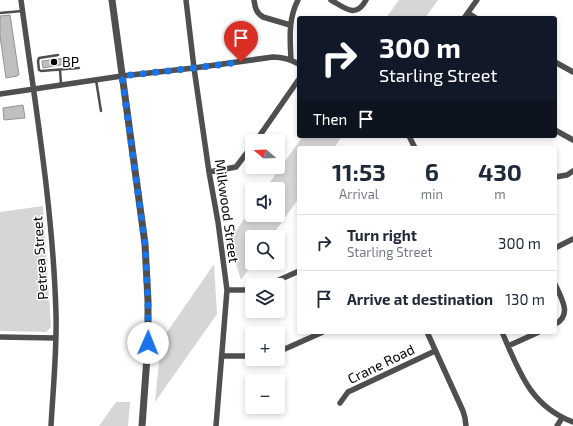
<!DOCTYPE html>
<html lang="en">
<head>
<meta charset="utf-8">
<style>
  body { margin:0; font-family:"Exo 2",sans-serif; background:#f2f2f3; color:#1f2937; height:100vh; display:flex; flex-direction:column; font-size:15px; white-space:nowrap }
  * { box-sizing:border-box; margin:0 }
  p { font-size:13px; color:#747a83 }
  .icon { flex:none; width:22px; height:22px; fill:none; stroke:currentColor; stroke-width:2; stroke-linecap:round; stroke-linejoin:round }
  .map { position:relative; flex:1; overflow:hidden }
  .details { position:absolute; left:297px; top:146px; width:260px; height:188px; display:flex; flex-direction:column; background:#fff; border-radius:4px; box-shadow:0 2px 6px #0003 }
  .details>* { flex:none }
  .top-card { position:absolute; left:297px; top:16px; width:260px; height:122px; border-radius:4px; box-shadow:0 2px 6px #0003; background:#111827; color:#fff; overflow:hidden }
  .needle { width:26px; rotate:289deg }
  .tools { position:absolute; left:245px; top:134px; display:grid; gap:8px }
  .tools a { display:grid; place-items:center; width:40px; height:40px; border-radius:4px; background:#fff; box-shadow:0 2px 6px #0003; font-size:20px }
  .pin { position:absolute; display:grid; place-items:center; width:34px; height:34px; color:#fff; margin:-41px -17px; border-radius:50% 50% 50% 0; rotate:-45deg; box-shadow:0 0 4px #0007 }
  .pin .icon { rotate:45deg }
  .me { position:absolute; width:44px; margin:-22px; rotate:1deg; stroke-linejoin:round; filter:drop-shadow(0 0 3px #0008) }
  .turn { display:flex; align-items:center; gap:14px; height:84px; padding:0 16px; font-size:18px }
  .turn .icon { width:52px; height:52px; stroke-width:2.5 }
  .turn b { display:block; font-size:28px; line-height:34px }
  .then { display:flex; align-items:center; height:38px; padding:0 16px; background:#0003; gap:8px; font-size:15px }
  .eta { display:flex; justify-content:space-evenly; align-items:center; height:68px; text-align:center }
  .eta b { font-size:24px; font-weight:700; line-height:28px }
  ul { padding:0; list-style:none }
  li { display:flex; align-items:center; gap:12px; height:56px; padding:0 16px; border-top:1px solid #e0e1e3 }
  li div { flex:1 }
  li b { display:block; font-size:15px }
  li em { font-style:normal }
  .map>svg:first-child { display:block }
  .green { fill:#d6d6d6 }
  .building { fill:#bfbfbf; stroke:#939393 }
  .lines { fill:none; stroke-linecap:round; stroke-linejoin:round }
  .service { stroke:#4f4f4f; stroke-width:2.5 }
  .minor { stroke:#4f4f4f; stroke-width:5.5 }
  .tertiary { stroke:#4f4f4f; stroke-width:7 }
  .route { stroke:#1a73e8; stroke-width:7; stroke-dasharray:0 12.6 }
  .poi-dot { fill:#000; stroke:#fff; stroke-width:1.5 }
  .labels { text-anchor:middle; stroke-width:3; stroke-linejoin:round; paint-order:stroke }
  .poi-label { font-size:14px; fill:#000; stroke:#fff; text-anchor:start }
  .street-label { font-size:14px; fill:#000; stroke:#fff }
</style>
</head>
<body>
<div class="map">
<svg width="573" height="426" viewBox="0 0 573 426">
  <rect width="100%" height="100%" fill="#fff"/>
  <!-- green -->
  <path class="green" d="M399 0H438L425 18H386Z
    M303 136H342L334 148H299V198L271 237H252V263H253L241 280 229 241 252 208V215H278V189H265Z
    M43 206 51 327 46 332 0 331V212Z
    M214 264 217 314 155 402 161 341Z
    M116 402H130L128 426H99Z"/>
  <!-- building -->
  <path class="building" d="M10 15 19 75H17V76L6 78 0 36V16Z
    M66 58V64L43 68 42 61Z
    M23 105 25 118 4 120 3 108Z"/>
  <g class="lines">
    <!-- service -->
    <path class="service" d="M0 13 22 11
      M58 55 39 58 38 61 39 70 41 71 79 68
      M60 70 61 84
      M96 80 101 111"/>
    <!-- minor -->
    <path class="minor" d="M21 0C35 104 53 208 56 314 57 351 53 389 51 426
      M186 0 194 68 209 172 218 222 227 290 216 426
      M254 0C255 7 256 13 263 17L290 25
      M331 0C345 8 356 19 366 0
      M468 13 476 18
      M464 18 477 0
      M291 60C290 39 288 19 298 0
      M555 62 573 72
      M0 94 122 76 194 68 273 57C283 57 290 59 299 64
      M555 130 573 140
      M409 136 415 148
      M256 141 299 79
      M209 172 236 167 252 146
      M555 177 567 175 573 171
      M555 248 573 239
      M555 284C561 298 573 315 555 324
      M268 285 299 271
      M227 290H252
      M427 332 463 411 465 418 466 426
      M502 332C519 371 530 406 573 422
      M0 337 56 338
      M508 346 539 332
      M278 352 323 332
      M222 356H252
      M340 403 348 392 435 351
      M557 426 562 418"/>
    <!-- tertiary -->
    <path class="tertiary" d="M112 0 145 244 148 301V343L142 426"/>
  </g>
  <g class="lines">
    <!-- route -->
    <path class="route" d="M148 343V301L145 244 122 76 194 68 241 62"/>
  </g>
  <!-- markers -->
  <circle class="poi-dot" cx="54" cy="62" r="4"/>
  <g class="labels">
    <!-- poi labels -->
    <g class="poi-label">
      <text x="62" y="67">BP</text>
    </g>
    <!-- street labels -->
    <g class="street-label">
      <text transform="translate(227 211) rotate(82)" y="5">Milkwood Street</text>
      <text transform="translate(40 258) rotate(-94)" y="5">Petrea Street</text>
      <text transform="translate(381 364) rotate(-26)" y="5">Crane Road</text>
    </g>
  </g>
</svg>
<div class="tools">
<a><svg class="needle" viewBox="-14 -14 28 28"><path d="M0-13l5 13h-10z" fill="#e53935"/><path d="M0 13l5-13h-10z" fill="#747a83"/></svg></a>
<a><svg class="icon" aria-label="sound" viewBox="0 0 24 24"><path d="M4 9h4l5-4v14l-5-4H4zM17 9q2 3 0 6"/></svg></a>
<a><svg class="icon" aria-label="search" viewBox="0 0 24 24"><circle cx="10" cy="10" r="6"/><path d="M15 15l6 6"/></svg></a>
<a><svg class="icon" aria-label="layers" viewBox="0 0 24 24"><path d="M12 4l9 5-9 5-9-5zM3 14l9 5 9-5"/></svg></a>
<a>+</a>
<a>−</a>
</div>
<div class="pin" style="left:241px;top:62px;background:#d93025"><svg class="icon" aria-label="arrive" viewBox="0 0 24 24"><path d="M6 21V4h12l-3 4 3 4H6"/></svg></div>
<svg class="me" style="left:148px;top:343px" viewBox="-20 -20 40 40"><circle r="19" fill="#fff"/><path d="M0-13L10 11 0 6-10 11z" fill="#1a73e8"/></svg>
<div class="top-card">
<div class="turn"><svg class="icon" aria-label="right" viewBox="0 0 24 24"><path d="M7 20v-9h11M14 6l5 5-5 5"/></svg><div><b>300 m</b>Starling Street</div></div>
<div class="then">Then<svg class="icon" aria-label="arrive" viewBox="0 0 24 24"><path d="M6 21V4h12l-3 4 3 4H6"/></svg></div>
</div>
<section class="details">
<div class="eta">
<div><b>11:53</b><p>Arrival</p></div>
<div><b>6</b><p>min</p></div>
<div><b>430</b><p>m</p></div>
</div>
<ul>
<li><svg class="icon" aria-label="right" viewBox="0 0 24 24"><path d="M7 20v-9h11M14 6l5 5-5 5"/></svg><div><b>Turn right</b><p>Starling Street</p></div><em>300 m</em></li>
<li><svg class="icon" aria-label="arrive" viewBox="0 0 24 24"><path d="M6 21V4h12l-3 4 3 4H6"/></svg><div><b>Arrive at destination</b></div><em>130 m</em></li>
</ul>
</section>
</div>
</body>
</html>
